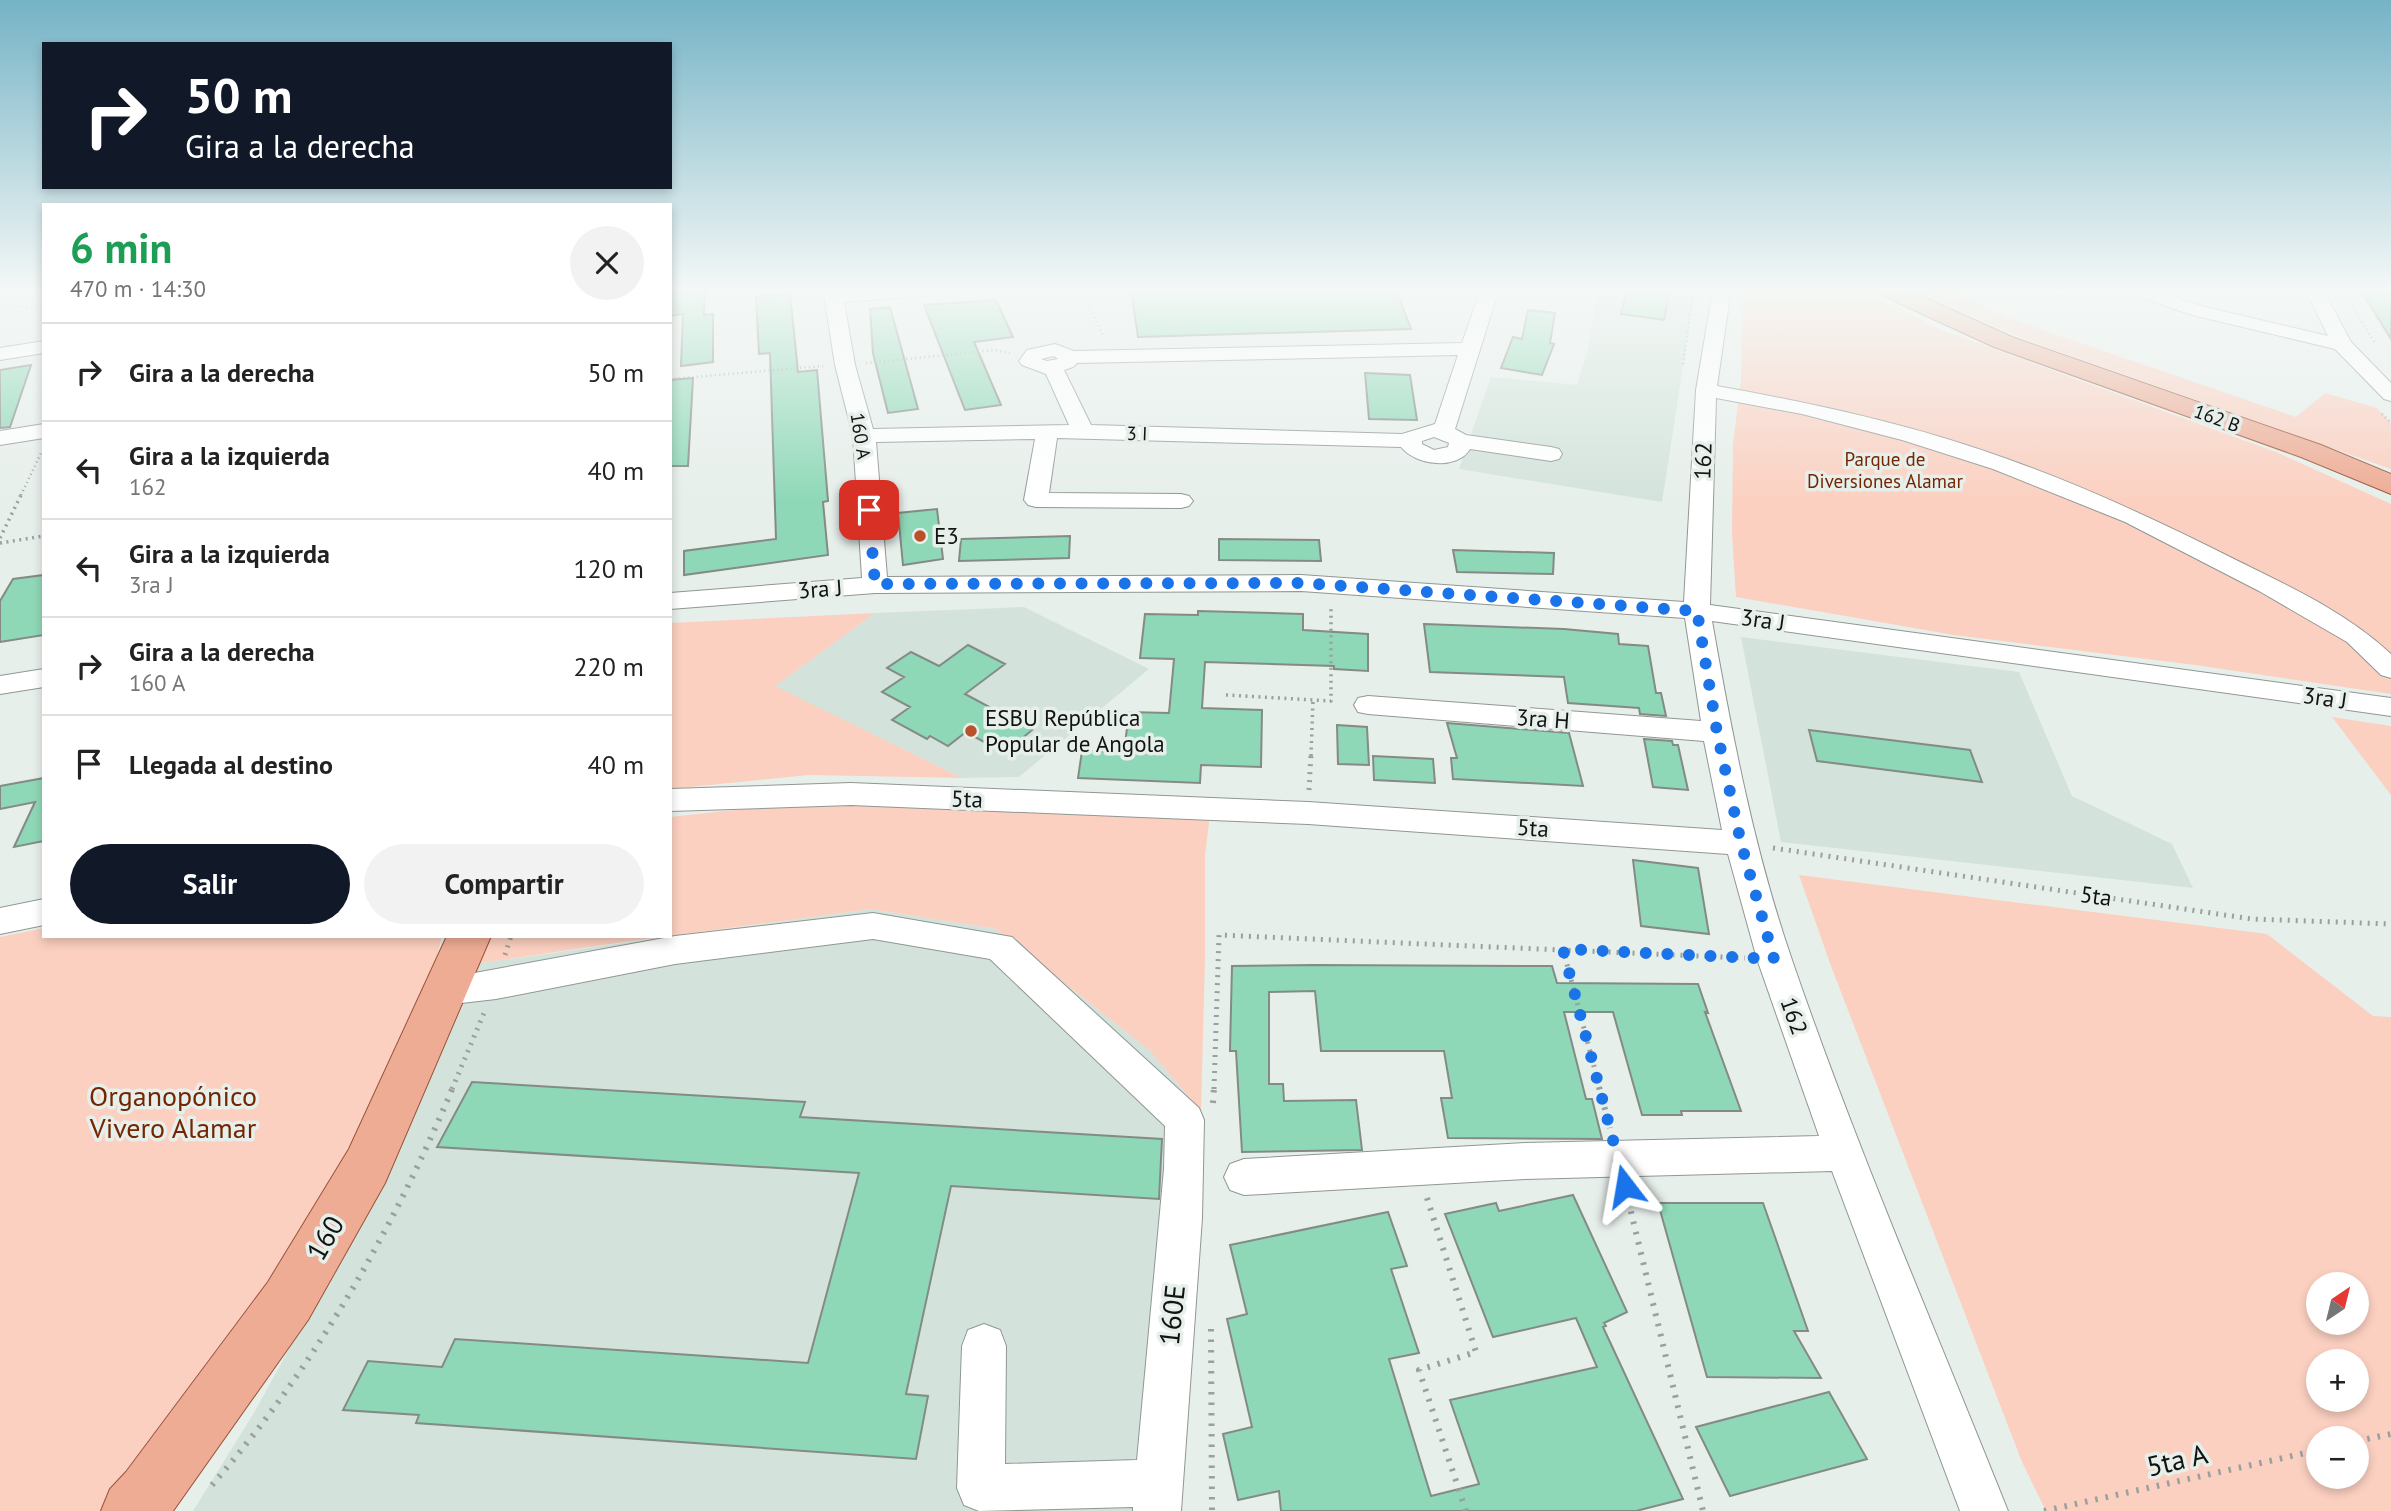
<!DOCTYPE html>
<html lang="es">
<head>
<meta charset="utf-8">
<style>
  body { margin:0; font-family:"PT Sans",sans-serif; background:#f2f2f2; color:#222; height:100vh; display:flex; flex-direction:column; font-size:26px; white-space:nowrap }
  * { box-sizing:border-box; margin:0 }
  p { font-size:23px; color:#767676 }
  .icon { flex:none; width:38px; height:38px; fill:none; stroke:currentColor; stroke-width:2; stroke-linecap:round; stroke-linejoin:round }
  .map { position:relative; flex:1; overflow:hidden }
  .drawer { position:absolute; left:42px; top:203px; width:630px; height:735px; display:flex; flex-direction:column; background:#fff; border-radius:0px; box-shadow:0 4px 10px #0003 }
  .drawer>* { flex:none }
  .banner { position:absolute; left:42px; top:42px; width:630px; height:147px; border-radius:0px; box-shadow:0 4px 10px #0003; background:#111827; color:#fff; overflow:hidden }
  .needle { width:46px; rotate:35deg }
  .controls { position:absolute; left:2306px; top:1272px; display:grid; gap:14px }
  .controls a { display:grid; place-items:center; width:63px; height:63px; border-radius:50%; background:#fff; box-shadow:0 4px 10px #0003; font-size:35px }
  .pin { position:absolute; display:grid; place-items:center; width:60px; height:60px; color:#fff; margin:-30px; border-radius:14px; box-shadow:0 4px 10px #0006 }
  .me { position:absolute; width:77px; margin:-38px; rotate:346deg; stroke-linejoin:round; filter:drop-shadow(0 0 5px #0008) }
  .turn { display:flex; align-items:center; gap:24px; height:147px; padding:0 28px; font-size:32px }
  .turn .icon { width:91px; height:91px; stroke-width:2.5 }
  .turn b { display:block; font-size:49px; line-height:60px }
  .round { display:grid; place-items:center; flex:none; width:74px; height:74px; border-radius:37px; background:#f2f2f2 }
  .headline { display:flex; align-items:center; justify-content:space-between; height:119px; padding:0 28px }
  h1 { font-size:42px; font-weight:700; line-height:52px; color:#1e9e55 }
  .cta { display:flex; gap:14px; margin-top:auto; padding:14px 28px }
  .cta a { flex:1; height:80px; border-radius:42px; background:#111827; color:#fff; font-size:28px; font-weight:700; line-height:80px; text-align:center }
  .cta a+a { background:#f2f2f2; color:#222 }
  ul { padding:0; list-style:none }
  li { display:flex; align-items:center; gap:21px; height:98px; padding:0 28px; border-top:2px solid #e0e0e0 }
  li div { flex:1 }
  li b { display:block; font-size:26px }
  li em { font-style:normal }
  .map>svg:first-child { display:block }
  .built { fill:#d3e3db }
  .green { fill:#fbd0c1; fill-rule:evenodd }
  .building { fill:#8fd8b7; stroke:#848b87; stroke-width:2 }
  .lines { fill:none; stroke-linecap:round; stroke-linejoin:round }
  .minor-casing { stroke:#909793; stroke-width:2 }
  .major-casing { stroke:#995339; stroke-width:2 }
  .path-far3 { stroke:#9aa09d; stroke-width:2.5; stroke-dasharray:1 3.5; stroke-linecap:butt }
  .path-far2 { stroke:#9aa09d; stroke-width:3.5; stroke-dasharray:2 4.5; stroke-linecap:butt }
  .path-far1 { stroke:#9aa09d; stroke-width:5; stroke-dasharray:2 6; stroke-linecap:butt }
  .path { stroke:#9aa09d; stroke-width:6; stroke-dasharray:2.5 8; stroke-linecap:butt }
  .minor { fill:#fff; fill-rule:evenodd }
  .major { fill:#eeac95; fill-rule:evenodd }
  .route { stroke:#1a73e8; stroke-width:12; stroke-dasharray:0 21.6 }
  .poi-dot { fill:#b9512b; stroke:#e7efeb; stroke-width:2.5 }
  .labels { text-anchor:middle; stroke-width:7; stroke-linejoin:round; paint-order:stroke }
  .far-street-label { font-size:19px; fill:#111412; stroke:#e7efeb }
  .far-park-label { font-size:19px; fill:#742603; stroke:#e7efeb }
  .street-label { font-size:23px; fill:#111412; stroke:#e7efeb }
  .poi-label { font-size:23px; fill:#111412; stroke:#e7efeb; text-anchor:start }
  .near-park-label { font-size:28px; fill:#742603; stroke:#e7efeb }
  .near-street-label { font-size:28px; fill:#111412; stroke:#e7efeb }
</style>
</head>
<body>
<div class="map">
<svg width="2391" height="1511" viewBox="0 0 2391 1511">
  <rect width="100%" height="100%" fill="#e7efeb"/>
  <!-- built -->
  <path class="built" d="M1598 289H1695L1662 502 1459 469 1491 377 1577 385 1588 349Z
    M1024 607 1149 669 1019 777 962 778 774 686 875 613Z
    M1741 637 2019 672 2072 796 2172 844 2193 888 1781 842Z
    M871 909 996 929 1149 1050 1201 1111 1167 1511H193L255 1411 402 1143 480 963Z"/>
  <!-- green -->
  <path class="green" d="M1743 289H1862L1939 329 2276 452 2391 504V694L2195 665 1954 635 1736 597 1732 534 1733 444 1741 380Z
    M1911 289H1949L2011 319 2296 417 2325 393 2377 408 2391 423V469L2021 338Z
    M875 613 775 686 962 778 809 775 670 789V623Z
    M2332 717 2391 726V795Z
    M835 799 1211 806 1205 856V958L1201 1111 1149 1050 996 929 871 909 670 936V817Z
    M1799 875 2267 934 2373 1016 2391 1017V1511H2046L2022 1462 1831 966ZM2319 1284H2357V1323H2319ZM2319 1362H2357V1400H2319ZM2319 1438H2357V1477H2319Z
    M44 928V936H442L435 965 295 1262 113 1511H0V937Z
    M489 936H666L480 963Z"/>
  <!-- building -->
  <path class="building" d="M672 289H705L704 315 713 314V362L681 366 683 314 670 316Z
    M1203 289H1396L1411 329 1138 337 1131 291Z
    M1627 289H1670L1664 320 1621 314Z
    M2360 289H2391V339Z
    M790 293 798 372 817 370 828 501 823 502 828 555 684 575V551L776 539 770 353 759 354 756 297Z
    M996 300 1013 337 974 342 1001 405 965 410 924 305Z
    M890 307 918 409 888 413 873 353 870 309Z
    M1528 310 1555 313 1550 343 1554 344 1542 375 1501 368 1513 337 1522 339Z
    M31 365 10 427 0 428V370Z
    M1365 373 1410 375 1417 420 1369 419Z
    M693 378 688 466H670V380Z
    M937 509 943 559 903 565 898 513Z
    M1070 536 1069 558 959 561 961 539Z
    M1219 539 1319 540 1321 561 1219 560Z
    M1453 550 1554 553 1553 574 1457 572Z
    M44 575V635L0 642V601L13 579Z
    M1198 611 1303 614V630L1368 634V671L1334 669V666L1205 662 1202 708 1262 710 1261 767 1201 765 1200 783 1078 778 1082 751 1124 752 1129 712 1169 713 1174 659 1140 658 1145 614 1198 615Z
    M1424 624 1564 629 1618 634 1619 644 1648 646 1656 693H1661L1666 716 1640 714 1639 708 1568 703 1564 677 1430 672Z
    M968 645 1005 664 965 694 1032 730 1012 747 994 737 986 743 966 732 948 746 930 736 927 739 892 720 910 707 882 692 904 677 887 668 911 652 939 666Z
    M1447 723 1569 733 1583 786 1453 779 1451 758H1457Z
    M1337 725 1367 727 1369 765 1338 764Z
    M1809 730 1970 750 1982 782 1817 761Z
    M1644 739 1672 741 1673 745H1678L1688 790 1653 787Z
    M1373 756 1433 759 1435 783 1374 780Z
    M44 778V841L14 847 35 802 0 809V786Z
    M1633 860 1698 868 1709 934 1641 926Z
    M1314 965 1552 966 1557 983 1698 984 1708 1013 1705 1012 1741 1111H1681L1682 1115H1642L1613 1012H1564L1586 1099H1592L1602 1139 1448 1138 1441 1098H1452L1444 1051H1321L1315 991 1269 992V1084H1283L1284 1101 1356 1100 1362 1150 1242 1152 1236 1051H1230L1232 966Z
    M472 1082 805 1102 800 1117 1162 1139 1159 1199 951 1186 906 1394 928 1396 916 1459 416 1423 419 1415 343 1410 368 1361 442 1367 455 1339 808 1363 859 1173 437 1147Z
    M1573 1195 1627 1312 1604 1323 1606 1326 1603 1327 1683 1499 1636 1511H1281L1279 1491 1238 1500 1223 1434 1252 1427 1227 1319 1247 1314 1230 1245 1388 1212 1407 1266 1391 1269 1419 1353 1389 1359 1431 1496 1479 1484 1450 1400 1597 1367 1576 1318 1493 1337 1445 1214 1496 1203 1499 1211Z
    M1658 1203H1763L1808 1331H1794L1821 1378 1707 1377Z
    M1829 1392 1867 1459 1730 1496 1696 1427Z"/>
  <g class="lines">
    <defs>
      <path id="minor" d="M823 289H946L937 295 844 302 855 365 873 429 1069 425 1046 374 1022 365 1019 361 1027 350 1055 344 1074 351 1462 343 1481 289H1499L1455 429 1466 435 1551 447 1559 449 1562 454 1559 459 1551 461 1470 449C1457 471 1415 465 1401 447L1057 438 1049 493 1181 494 1189 496 1193 501 1189 506 1181 508 1036 507 1028 505 1024 500 1035 439 876 442 887 577 1301 575 1684 602 1696 390 1713 289H1731L1717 386C1816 404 1915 425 2010 460 2088 488 2163 523 2238 561 2291 587 2347 613 2391 654V678L2381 675 2347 642 2259 591 2125 522 1993 469 1902 440 1802 414 1716 398 1710 605 2391 698V716L1712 621C1732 735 1754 850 1792 960 1856 1147 1935 1328 2008 1511H1960L1832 1171 1525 1179 1244 1195 1230 1190 1224 1177 1230 1164 1244 1159 1525 1143 1819 1136 1757 959 1728 854 1308 824 851 805 670 811V789L851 783 1308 802 1722 830 1704 741 1368 714 1358 712 1354 705 1358 698 1368 696 1701 721 1685 618 1301 591 875 593 670 609V593L862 578 853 436 835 365ZM1458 355 1435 424 1402 434 1091 425 1064 370 1073 367 1077 363ZM1054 356 1058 359 1047 361 1041 359ZM1434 437 1449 443 1448 447 1434 450 1422 444V441Z
        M2044 289H2075C2069 297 2050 297 2044 289Z
        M2125 289H2151L2205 307 2328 336 2305 289H2323L2351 342 2391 383V401L2384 399 2335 349 2192 315 2128 293Z
        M44 341V353L0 360V348Z
        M44 424V438L0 445V431Z
        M44 669V687L0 694V676Z
        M44 899V925L0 934V908Z
        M873 913 1012 937 1199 1108 1204 1120 1202 1218 1181 1511H1133V1507L979 1511 964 1505 957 1488 962 1346 968 1330 984 1324 1000 1330 1006 1346 1005 1464 1137 1460 1164 1169 1165 1126 990 959 873 939 675 964 496 999 444 1005 431 1001 426 991 431 981 675 936Z"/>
      <path id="major" d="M1875 289H1906L2012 337 2321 445 2391 474V494L2301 457 1994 347 1879 294Z
        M447 936H491L385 1183 308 1320 173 1511H101L110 1489 126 1472 268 1282 349 1149Z"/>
    </defs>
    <!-- minor casing -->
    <use href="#minor" class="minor-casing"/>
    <!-- major casing -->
    <use href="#major" class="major-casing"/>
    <!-- path-far3 -->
    <path class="path-far3" d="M1080 289 1104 337
      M2343 291 2375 343
      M0 304 44 310
      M866 363 995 350 1011 353
      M1683 364 1694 289
      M670 379 823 366
      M2382 414 2391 423
      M21 495 42 451"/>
    <!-- path-far2 -->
    <path class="path-far2" d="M0 538 22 493
      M0 543 44 536
      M1226 695 1331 701V607
      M1311 756 1313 700"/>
    <!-- path-far1 -->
    <path class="path-far1" d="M1309 790 1311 754
      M1773 848 2252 919 2391 924
      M1563 949 1600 1089
      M505 955 511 936
      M452 1089 484 1013
      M1214 1089 1219 935 1745 958"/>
    <!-- path -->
    <path class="path" d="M1599 1087 1610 1128
      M1213 1103 1214 1087
      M1626 1191 1703 1511
      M1427 1198 1476 1352 1419 1370 1466 1511
      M1211 1329 1212 1511
      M2357 1441 2391 1434
      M212 1485C314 1368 393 1230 453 1087
      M2044 1511 2319 1450"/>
    <!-- minor -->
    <use href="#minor" class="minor"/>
    <!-- major -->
    <use href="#major" class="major"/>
  </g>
  <!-- sky -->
  <linearGradient id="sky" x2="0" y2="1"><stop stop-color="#75b3c6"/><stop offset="0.58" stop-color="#f4f8f6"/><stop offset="1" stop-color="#f4f8f6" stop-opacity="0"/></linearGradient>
  <rect width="2391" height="500" fill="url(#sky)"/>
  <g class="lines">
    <!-- route -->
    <path class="route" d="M869 510 875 584 1301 583 1697 611 1717 732 1741 843 1774 959 1563 949 1625 1186"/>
  </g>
  <!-- markers -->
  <g class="poi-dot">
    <circle cx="920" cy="536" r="7"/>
    <circle cx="971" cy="731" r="7"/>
  </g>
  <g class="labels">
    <!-- far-street labels -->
    <g class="far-street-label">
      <text transform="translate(2217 418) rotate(20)" y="7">162 B</text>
      <text transform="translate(1137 433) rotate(2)" y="7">3 I</text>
      <text transform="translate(861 436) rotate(81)" y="7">160 A</text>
    </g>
    <!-- far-park labels -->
    <g class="far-park-label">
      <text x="1885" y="466">Parque de<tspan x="1885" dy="22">Diversiones Alamar</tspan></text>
    </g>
    <!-- street labels -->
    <g class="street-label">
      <text transform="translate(1703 461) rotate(-88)" y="8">162</text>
      <text transform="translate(820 589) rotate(-4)" y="8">3ra J</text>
      <text transform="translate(1763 620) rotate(8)" y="8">3ra J</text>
      <text transform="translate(2325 698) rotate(8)" y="8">3ra J</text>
      <text transform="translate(1543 719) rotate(4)" y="8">3ra H</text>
      <text transform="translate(967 799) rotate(2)" y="8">5ta</text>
      <text transform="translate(1533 828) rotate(4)" y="8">5ta</text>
      <text transform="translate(2096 896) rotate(8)" y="8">5ta</text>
      <text transform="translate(1794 1016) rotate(70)" y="8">162</text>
    </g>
    <!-- poi labels -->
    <g class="poi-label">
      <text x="934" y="544">E3</text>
      <text x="985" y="726">ESBU República<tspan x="985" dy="26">Popular de Angola</tspan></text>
    </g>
    <!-- near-park labels -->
    <g class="near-park-label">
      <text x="173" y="1106">Organopónico<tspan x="173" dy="32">Vivero Alamar</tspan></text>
    </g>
    <!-- near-street labels -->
    <g class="near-street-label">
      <text transform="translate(325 1238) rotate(-60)" y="10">160</text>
      <text transform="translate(1172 1315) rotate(-84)" y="10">160E</text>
      <text transform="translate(2177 1460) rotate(-13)" y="10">5ta A</text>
    </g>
  </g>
</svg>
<div class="controls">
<a><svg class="needle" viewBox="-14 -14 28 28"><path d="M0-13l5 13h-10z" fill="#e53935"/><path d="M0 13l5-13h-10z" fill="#767676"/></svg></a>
<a>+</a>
<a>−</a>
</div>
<div class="pin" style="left:869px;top:510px;background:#d93025"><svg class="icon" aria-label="arrive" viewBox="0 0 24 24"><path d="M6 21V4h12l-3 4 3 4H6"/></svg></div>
<svg class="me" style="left:1625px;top:1186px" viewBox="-20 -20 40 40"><path d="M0-17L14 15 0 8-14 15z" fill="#1a73e8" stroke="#fff" stroke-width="4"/></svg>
<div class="banner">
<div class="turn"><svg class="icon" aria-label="right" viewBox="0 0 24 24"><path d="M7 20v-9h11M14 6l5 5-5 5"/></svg><div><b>50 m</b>Gira a la derecha</div></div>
</div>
<section class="drawer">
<div class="headline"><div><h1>6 min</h1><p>470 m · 14:30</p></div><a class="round"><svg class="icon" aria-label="close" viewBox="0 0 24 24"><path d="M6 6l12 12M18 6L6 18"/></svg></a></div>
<ul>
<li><svg class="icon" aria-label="right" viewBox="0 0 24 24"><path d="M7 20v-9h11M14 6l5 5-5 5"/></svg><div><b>Gira a la derecha</b></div><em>50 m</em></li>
<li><svg class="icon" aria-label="left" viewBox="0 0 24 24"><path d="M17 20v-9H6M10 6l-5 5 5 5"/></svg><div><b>Gira a la izquierda</b><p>162</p></div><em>40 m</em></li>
<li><svg class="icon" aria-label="left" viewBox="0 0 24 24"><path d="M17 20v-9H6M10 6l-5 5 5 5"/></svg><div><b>Gira a la izquierda</b><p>3ra J</p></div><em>120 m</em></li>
<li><svg class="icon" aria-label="right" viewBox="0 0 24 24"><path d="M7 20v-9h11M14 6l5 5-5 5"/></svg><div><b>Gira a la derecha</b><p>160 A</p></div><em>220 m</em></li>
<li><svg class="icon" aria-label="arrive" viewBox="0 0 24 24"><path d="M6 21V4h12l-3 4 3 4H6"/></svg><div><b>Llegada al destino</b></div><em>40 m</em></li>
</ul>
<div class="cta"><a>Salir</a><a>Compartir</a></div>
</section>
</div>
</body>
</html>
